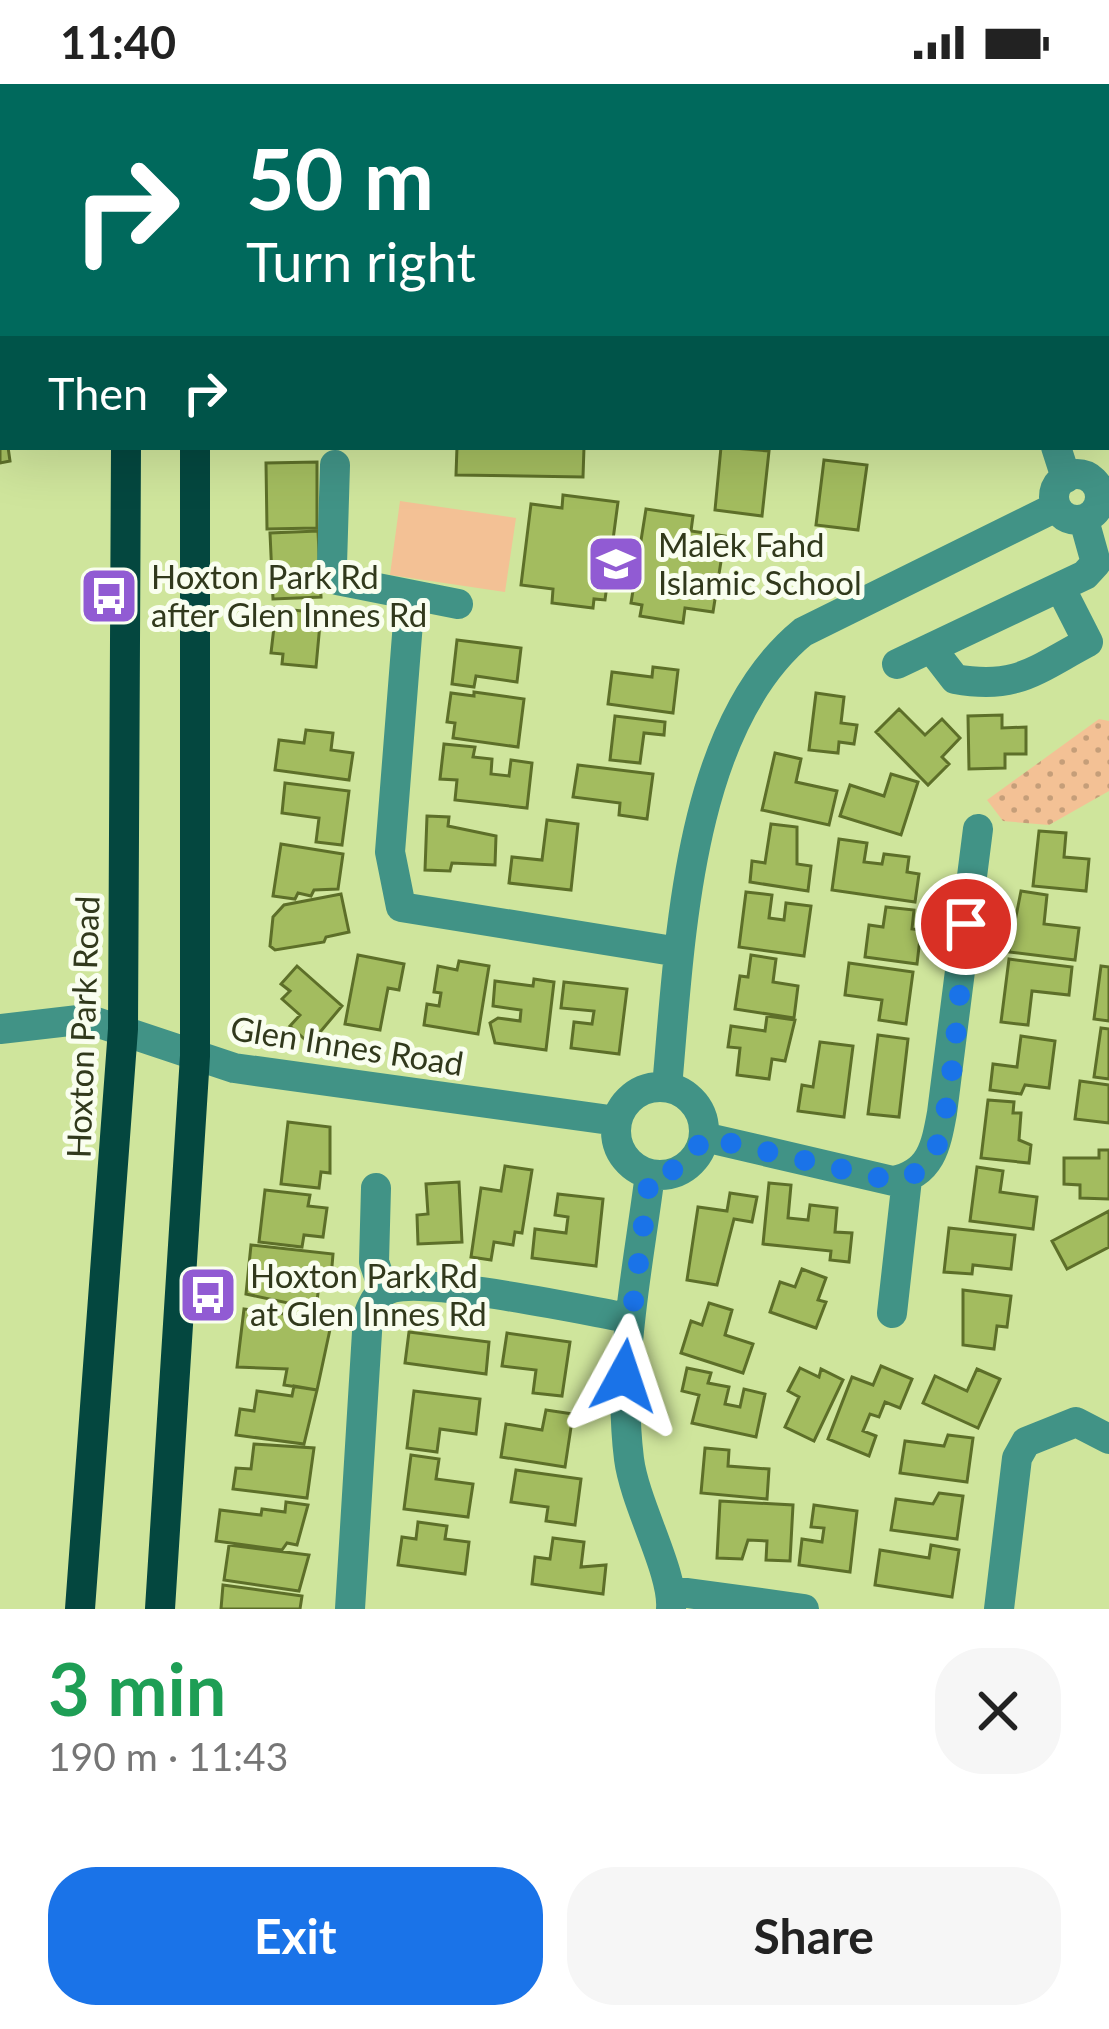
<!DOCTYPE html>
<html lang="en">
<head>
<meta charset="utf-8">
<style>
  body { margin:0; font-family:Lato,sans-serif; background:#f6f6f6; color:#222; height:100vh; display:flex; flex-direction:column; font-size:45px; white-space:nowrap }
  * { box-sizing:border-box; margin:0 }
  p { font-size:39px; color:#767676 }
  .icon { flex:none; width:66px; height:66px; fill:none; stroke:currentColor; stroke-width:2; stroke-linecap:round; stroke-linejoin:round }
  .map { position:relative; height:1525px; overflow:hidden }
  .side { display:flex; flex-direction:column; background:#fff; flex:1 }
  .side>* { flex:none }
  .top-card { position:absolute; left:0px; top:0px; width:1110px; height:366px; box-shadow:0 12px 48px #0002; background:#00695c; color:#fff; overflow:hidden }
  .pin { position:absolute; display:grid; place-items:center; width:102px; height:102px; color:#fff; margin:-51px; border:6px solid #fff; border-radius:50%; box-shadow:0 3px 12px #0007 }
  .me { position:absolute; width:132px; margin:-66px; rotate:5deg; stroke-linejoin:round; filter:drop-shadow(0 0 9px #0008) }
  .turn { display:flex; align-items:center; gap:42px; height:252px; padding:0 48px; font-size:54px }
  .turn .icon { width:156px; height:156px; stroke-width:2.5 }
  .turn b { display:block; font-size:84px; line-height:102px }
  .then { display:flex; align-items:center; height:114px; padding:0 48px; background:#0003; gap:24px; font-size:45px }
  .round { display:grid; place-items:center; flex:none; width:126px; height:126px; border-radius:48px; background:#f6f6f6 }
  .summary { display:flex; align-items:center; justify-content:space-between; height:204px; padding:0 48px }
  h1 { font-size:72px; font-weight:700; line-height:90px; color:#1e9e55 }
  .cta { display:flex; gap:24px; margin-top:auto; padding:24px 48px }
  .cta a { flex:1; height:138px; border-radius:48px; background:#1a73e8; color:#fff; font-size:48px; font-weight:700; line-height:138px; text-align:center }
  .cta a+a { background:#f6f6f6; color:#222 }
  .status { display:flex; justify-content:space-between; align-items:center; height:84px; padding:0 60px; background:#fff; direction:ltr }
  .status svg { height:33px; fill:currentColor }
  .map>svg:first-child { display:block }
  .grass { fill:url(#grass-dots) }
  .pitch { fill:#f3c195 }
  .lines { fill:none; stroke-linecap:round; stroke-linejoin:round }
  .stream { stroke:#327495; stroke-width:8 }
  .building { fill:#a3bc5f; stroke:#5d6f29; stroke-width:3 }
  .minor { stroke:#419386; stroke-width:30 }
  .major { stroke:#04473f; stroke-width:30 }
  .route { stroke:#1a73e8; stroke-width:21; stroke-dasharray:0 37.8 }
  .labels { text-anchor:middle; stroke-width:10; stroke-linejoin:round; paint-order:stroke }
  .poi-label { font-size:33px; fill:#31391c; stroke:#f9feef; text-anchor:start }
  .street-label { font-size:33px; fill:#31391c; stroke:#f9feef }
</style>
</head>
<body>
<div class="status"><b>11:40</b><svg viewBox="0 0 49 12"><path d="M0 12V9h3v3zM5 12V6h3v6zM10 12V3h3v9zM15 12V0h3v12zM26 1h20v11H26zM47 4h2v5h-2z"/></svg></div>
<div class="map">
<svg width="1109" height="1525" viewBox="0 0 1109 1525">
  <defs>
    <pattern id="grass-dots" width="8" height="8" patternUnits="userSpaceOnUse" patternTransform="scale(3)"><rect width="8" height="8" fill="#f3c195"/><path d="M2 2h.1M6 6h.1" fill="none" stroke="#c59e79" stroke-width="1.8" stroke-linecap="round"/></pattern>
  </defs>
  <rect width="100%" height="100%" fill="#cfe59c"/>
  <!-- grass -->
  <path class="grass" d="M1064 0H1109V214L1107 3Z
    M1099 635 1109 637V707L1049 741 1003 737 987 716Z"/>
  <!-- pitch -->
  <path class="pitch" d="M400 417 516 434 505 508 390 491Z"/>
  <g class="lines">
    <!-- stream -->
    <path class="stream" d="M1091 0 1092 3
      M1107 47 1109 53"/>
  </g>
  <!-- building -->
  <path class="building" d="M0 297 3 363H8L10 377 0 379Z
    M457 363H584L583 393 456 391Z
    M721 363 769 367 762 432 715 426Z
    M824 376 867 381 858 446 816 441Z
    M317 378V444L267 445 266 379Z
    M563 411 618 418 605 516 594 515 593 524 552 519 553 505 521 501 531 420 562 424Z
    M646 425 693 432 691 447 725 452 713 528 685 524 683 539 640 532 642 521 631 519Z
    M318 447 321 513 273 515 270 449Z
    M265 523 321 529 316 583 282 580 283 570 271 569 274 543 263 542Z
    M457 556 521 564 517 598 476 592 474 603 452 600Z
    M653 583 678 586 673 629 608 620 612 588 652 593Z
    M474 608 524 615 518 663 453 654 455 639 447 638 451 609 474 612Z
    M816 609 844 613 841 639 857 641 854 660 839 658 838 669 809 666Z
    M899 625 925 651 942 635 960 654 942 673 949 680 928 701 876 648Z
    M1002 631V644L1026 643V670H1005V684L969 685 968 632Z
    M615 632 665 638 664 651 644 649 640 679 610 676Z
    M306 646 333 649 331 666 353 669 349 696 275 686 279 656 304 659Z
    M444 660 475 663 473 673 492 675 491 690 509 692 511 676 532 679 527 724 455 716 457 696 440 695Z
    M775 669 801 675 796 698 837 707 829 741 762 726Z
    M578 681 653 690 647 735 619 731 620 719 573 713Z
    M891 690 918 698 901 751 840 732 850 701 884 712Z
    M285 699 349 707 342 761 316 758 319 734 282 729Z
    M427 732 449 733 448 742 496 752 495 781 452 779 450 787 425 786Z
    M547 736 578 740 571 806 509 799 512 773 542 776Z
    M771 740 797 743V780L811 782 808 807 750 798 752 777 765 779Z
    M1039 747 1066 749 1064 773 1089 775 1086 807 1033 802Z
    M839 755 867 759 864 778 882 780 884 770 909 773 907 788 919 790 915 818 832 806Z
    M281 760 343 770 338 805 314 806 311 812 298 809 295 815 273 812Z
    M1021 807 1047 811 1044 840 1079 844 1075 876 1009 868Z
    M746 808 772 811 769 834 784 836 786 819 811 822 804 872 739 863Z
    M341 810 349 848 326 853 324 858 275 866 270 862 273 833 284 821Z
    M886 823 914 826 912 845 921 846 917 880 865 873 869 841 883 843Z
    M358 871 404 880 399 906 388 904 380 946 345 940Z
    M751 871 776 875 773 898 798 902 794 934 735 925 740 892 748 893Z
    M1009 875 1072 883 1069 911 1032 907 1028 941 1001 938Z
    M459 877 489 882 478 950 424 941 427 920 439 922 441 909 434 908 438 882 457 886Z
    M849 879 913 888 906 940 879 936 882 916 845 911Z
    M297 882 342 922 310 960 290 942 300 931 282 915 290 907 281 900Z
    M1101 882 1109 883V937L1094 935Z
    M534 895 554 898 546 966 495 959 490 939 498 934 520 937 521 926 493 922 495 897 533 902Z
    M564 898 627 905 619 970 571 964 574 938 592 940 594 927 561 924Z
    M767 932 795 936 785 977 772 975 769 995 737 991 740 964 728 963 731 942 765 947Z
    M1101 944 1109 945V995L1094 993Z
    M878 951 908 955 899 1033 868 1030Z
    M1021 952 1055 957 1049 1004 1025 1001 1021 1010 990 1006 993 980 1017 983Z
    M820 958 853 962 844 1033 798 1027 802 1001 813 1003Z
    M1080 997 1109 1001V1039L1075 1035Z
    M988 1016 1014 1018 1013 1029H1021L1019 1056 1031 1061 1029 1079 981 1074Z
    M288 1038 330 1043V1089L321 1088 319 1104 281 1100Z
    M1099 1066H1109V1115L1080 1114V1101L1064 1100V1074H1099Z
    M505 1082 532 1086 522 1149 515 1148 513 1161 494 1158 491 1176 471 1173 481 1104 501 1107Z
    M977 1083 1003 1087 1000 1108 1037 1113 1033 1145 970 1137Z
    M459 1098 462 1158 418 1160 417 1131 428 1130 426 1100Z
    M769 1099 791 1101 788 1134 808 1136 810 1121 837 1124 835 1148 852 1149 849 1178 830 1176 831 1167 763 1160Z
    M265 1106 310 1111 308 1122 327 1124 323 1153 304 1151 302 1163 259 1158Z
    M730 1109 757 1113 752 1138 734 1135 717 1201 687 1196 698 1123 727 1127Z
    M558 1110 603 1115 596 1182 532 1174 535 1145 566 1149 568 1133 555 1131Z
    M1109 1127V1163L1067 1185 1052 1157Z
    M949 1144 1015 1151 1011 1185 973 1181 972 1190 944 1188Z
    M251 1161 333 1170 331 1194 320 1193 316 1225 246 1210Z
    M802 1185 826 1194 818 1216 826 1218 816 1244 770 1228 780 1198 795 1203Z
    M963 1206 1011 1212 1007 1243 997 1242 994 1265 963 1261Z
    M709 1219 732 1226 725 1251 753 1260 743 1289 681 1269 691 1237 702 1241Z
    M244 1225 332 1236 317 1306 284 1301 287 1285 237 1283Z
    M409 1248 489 1258 486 1290 405 1279Z
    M507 1249 570 1258 562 1312 533 1309 536 1286 502 1282Z
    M881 1282 912 1295 900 1324 885 1318 879 1333 870 1330 863 1347 876 1352 869 1372 828 1355 852 1293 873 1301Z
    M687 1284 711 1289 708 1299 729 1303 725 1320 740 1323 744 1305 765 1310 756 1353 692 1339 699 1311 682 1307Z
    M800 1284 819 1293 821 1285 843 1296 814 1357 785 1343 799 1313 788 1307Z
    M977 1285 1000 1295 978 1344 923 1319 935 1292 967 1307Z
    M294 1302 317 1306 304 1360 236 1351 240 1325 254 1327 257 1307 292 1312Z
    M414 1307 480 1315 476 1350 440 1345 437 1368 407 1364Z
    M546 1326 573 1330 565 1383 501 1373 506 1340 542 1346Z
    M948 1351 973 1354 967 1398 900 1389 905 1357 944 1362Z
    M254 1360 314 1364 307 1414 233 1405 236 1384 251 1385Z
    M705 1364 729 1366 728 1382 769 1385 767 1415 701 1409Z
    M411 1371 439 1375 436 1395 473 1400 468 1433 404 1425Z
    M516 1386 581 1395 575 1441 546 1437 548 1423 511 1418Z
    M939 1409 963 1412 957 1455 891 1446 896 1415 933 1420Z
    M720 1417 793 1421 790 1477 766 1476 767 1457 748 1456 742 1475 717 1474Z
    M286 1418 308 1421 297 1461 287 1459 282 1466 216 1457 220 1426 261 1431 262 1425 285 1428Z
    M814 1421 857 1427 850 1488 799 1481 802 1455 822 1458 824 1444 811 1443Z
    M418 1438 447 1442 445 1455 469 1458 465 1490 398 1481 402 1453 416 1455Z
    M553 1454 584 1458 581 1483 606 1481 603 1510 532 1500 535 1473 550 1475Z
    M229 1461 309 1471 299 1507 224 1496Z
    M931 1461 959 1466 952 1513 875 1501 880 1466 929 1474Z
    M223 1501 302 1512 300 1525H221Z"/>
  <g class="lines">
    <!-- minor -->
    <path class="minor" d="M857 0 859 3
      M1056 363 1066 394
      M335 381 332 481 337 496 458 520
      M1054 413a23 23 0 1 1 46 0a23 23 0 1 1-46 0Z
      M410 513 390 768 401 823 679 868
      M931 564 955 595C1017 606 1035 586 1088 558L1060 503
      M897 580 1085 491 1096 479 1084 436
      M0 945 87 935 234 984 617 1037
      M616 1047a44 44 0 1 1 88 0a44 44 0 1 1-88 0Z
      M667 1003C680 861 686 644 803 548L1056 423
      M704 1053 893 1097C931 1090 936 1062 942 1029L978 745
      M650 1090C638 1185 617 1279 629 1375 635 1421 674 1488 671 1525
      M376 1104 374 1178 384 1207
      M892 1229 907 1095
      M673 1507 804 1525
      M350 1525 368 1232C373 1218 377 1209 392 1204 428 1193 583 1226 629 1234
      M999 1525 1017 1374 1026 1358 1076 1338 1109 1355"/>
    <!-- major -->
    <path class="major" d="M107 0V3
      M180 0V3
      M80 1525 123 945 126 363
      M160 1525 195 972V363"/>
  </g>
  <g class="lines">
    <!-- route -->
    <path class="route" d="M624 1292 650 1090 683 1084 704 1053 893 1097C912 1094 929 1083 936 1065 955 1010 959 901 966 840"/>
  </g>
  <!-- icons -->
  <defs>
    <symbol id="school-square" viewBox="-11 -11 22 22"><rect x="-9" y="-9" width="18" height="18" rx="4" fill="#915bd3" stroke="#f9feef"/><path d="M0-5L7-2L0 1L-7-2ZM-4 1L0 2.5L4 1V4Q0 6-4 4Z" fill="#fff"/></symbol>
    <symbol id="bus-square" viewBox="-11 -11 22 22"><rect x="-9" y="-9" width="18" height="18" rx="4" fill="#915bd3" stroke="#f9feef"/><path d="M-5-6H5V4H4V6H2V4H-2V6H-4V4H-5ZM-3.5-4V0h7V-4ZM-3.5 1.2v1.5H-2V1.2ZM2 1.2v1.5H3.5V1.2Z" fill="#fff"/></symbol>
  </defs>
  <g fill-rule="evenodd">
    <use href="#school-square" x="583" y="447" width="66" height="66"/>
    <use href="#bus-square" x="76" y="479" width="66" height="66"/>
    <use href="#bus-square" x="175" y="1178" width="66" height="66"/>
  </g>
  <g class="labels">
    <!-- poi labels -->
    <g class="poi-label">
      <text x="658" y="473">Malek Fahd<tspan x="658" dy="38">Islamic School</tspan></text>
      <text x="151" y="505">Hoxton Park Rd<tspan x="151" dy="38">after Glen Innes Rd</tspan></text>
      <text x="250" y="1204">Hoxton Park Rd<tspan x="250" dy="38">at Glen Innes Rd</tspan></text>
    </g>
    <!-- street labels -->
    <g class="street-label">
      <text transform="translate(83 943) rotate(-88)" y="12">Hoxton Park Road</text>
      <text transform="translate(347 962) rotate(9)" y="12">Glen Innes Road</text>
    </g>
  </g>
</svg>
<div class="pin" style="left:966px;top:840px;background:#d93025"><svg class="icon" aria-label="arrive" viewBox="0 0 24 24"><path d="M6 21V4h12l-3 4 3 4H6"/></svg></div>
<svg class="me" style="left:624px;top:1292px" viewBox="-20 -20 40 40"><path d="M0-17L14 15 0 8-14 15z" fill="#1a73e8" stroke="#fff" stroke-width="4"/></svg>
<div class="top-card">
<div class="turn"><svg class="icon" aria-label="right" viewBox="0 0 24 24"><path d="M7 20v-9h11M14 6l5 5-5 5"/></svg><div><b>50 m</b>Turn right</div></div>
<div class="then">Then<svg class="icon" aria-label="right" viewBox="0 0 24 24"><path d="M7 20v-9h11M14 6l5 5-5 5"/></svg></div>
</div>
</div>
<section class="side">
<div class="summary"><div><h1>3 min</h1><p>190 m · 11:43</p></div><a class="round"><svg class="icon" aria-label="close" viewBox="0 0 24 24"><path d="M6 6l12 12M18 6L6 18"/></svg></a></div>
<div class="cta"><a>Exit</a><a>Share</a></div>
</section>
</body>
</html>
